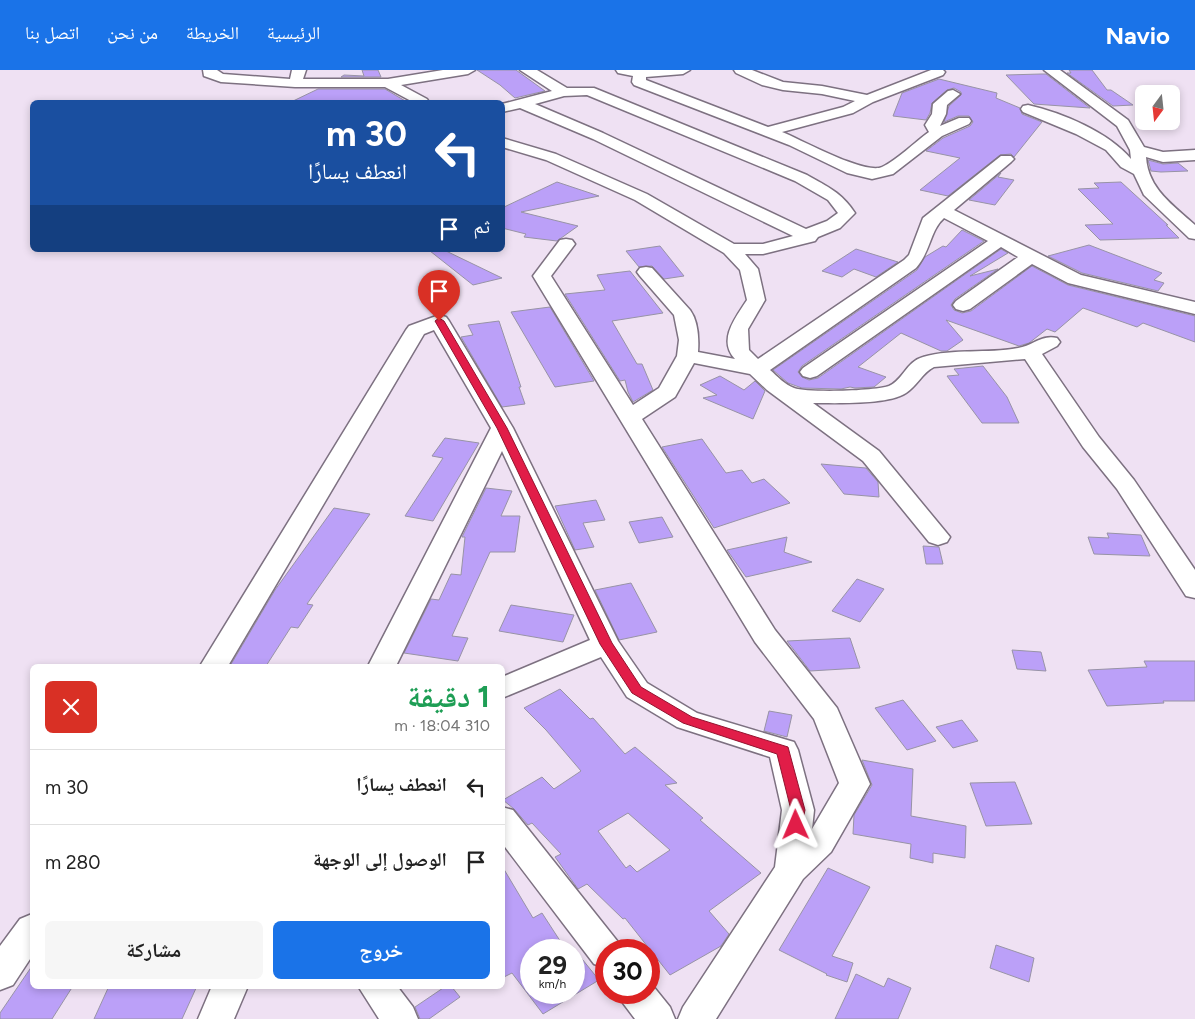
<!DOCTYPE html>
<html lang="ar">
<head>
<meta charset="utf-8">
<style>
  body { margin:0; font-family:Figtree,"Noto Naskh Arabic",sans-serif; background:#f6f6f6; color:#222; direction:rtl; height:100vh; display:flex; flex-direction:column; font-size:19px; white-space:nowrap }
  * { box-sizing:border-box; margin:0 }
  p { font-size:16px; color:#767676 }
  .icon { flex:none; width:28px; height:28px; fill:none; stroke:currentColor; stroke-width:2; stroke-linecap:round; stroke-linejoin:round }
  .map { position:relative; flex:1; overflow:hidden; direction:ltr }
  .panel { position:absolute; left:30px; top:594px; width:475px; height:325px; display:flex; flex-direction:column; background:#fff; border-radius:8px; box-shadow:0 2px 8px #0003; direction:rtl }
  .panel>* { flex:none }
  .top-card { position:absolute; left:30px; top:30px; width:475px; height:152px; border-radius:8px; box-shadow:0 2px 8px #0003; direction:rtl; background:#1a4fa0; color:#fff; overflow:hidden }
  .needle { width:32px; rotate:195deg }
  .buttons { position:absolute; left:1135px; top:15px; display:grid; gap:10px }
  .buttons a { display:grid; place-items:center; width:45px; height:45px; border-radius:8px; background:#fff; box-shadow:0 2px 8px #0003; font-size:25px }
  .speed { position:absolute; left:520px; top:869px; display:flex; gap:10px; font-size:25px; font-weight:700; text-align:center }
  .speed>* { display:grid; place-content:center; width:65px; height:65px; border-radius:50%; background:#fff; box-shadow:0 2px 8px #0003; line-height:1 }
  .speed small { font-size:12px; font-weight:400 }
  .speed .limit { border:8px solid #d22; background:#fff; color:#111 }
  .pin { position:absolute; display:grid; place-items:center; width:42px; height:42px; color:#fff; margin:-51px -21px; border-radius:50% 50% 50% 0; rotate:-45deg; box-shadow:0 0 5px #0007 }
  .pin .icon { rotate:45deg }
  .me { position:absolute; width:55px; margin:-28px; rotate:359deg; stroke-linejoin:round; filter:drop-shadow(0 0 4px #0008) }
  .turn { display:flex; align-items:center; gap:18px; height:105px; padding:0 15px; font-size:22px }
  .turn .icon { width:65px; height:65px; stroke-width:2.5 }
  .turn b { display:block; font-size:35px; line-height:42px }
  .then { display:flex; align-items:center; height:48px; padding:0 15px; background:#0003; gap:10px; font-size:19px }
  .round { display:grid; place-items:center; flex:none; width:52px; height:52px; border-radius:8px; background:#f6f6f6 }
  .headline { display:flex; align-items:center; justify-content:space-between; height:85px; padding:0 15px }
  h1 { font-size:30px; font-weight:700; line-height:38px; color:#1e9e55 }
  .action { display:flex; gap:10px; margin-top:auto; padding:10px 15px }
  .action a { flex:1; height:58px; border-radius:8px; background:#1a73e8; color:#fff; font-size:20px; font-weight:700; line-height:58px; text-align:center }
  .action a+a { background:#f6f6f6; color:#222 }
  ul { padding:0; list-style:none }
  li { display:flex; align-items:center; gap:15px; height:75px; padding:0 15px; border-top:1px solid #e0e0e0 }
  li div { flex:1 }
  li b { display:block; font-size:19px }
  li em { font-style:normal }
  header { display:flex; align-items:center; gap:30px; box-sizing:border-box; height:70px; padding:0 25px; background:#1a73e8; color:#fff }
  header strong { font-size:24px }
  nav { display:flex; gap:28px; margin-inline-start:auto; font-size:18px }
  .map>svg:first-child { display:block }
  .building { fill:#bba0f8; stroke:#9893a6; fill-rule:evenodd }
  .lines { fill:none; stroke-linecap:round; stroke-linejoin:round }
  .minor-casing { stroke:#7d7181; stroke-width:3 }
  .minor { fill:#fff; fill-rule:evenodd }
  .route { fill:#e11d48; stroke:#92132f }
</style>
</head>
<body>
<header>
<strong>Navio</strong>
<nav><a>الرئيسية</a><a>الخريطة</a><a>من نحن</a><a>اتصل بنا</a></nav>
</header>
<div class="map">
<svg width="1195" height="949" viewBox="0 0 1195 949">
  <rect width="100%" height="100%" fill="#efe1f3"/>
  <!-- building -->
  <path class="building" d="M362 0H378L381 7H341L344 5 364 6Z
    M477 0H516L545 21 515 28 500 15Z
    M1069 0H1092L1107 20H1111L1133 35 1113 36 1067 3H1071Z
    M1041 4H1046L1090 38 1034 34 1006 5Z
    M939 9 997 23 996 28 1020 38 1022 44 1042 52 1014 87 1011 84 1000 85 948 126 920 120 960 88 926 81 943 68 970 56 973 52 969 46H958L944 52 949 36 961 25V22L954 18 947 20 932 33 930 43 926 50 893 46 902 23Z
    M318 19H385L407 32H291Z
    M1148 90 1163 94 1178 93 1188 101 1161 102 1151 101Z
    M1001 103 998 107 1014 110 995 135 969 130Z
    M557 112 599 126 521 142 578 156 557 171 524 167 526 164 502 158V138Z
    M1121 112 1168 155H1166L1179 168 1100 170 1085 155 1113 154 1078 119 1099 118 1094 113Z
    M962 160 984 171 802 296 798 302 802 307 809 310 818 308 1001 179 1008 183 970 206 998 199 955 229 951 235 954 240 962 243 971 241 1032 196 1068 215 1195 246V272L1143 253 1137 257 1083 238 1055 262 1047 259 1029 273 1019 276 946 250 963 270 947 281H941L901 263 858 297 886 307 874 317 855 318 850 317 841 319 802 318 788 313 773 300 917 200 925 187 943 176 946 177Z
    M1089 175 1162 203 1154 210 1164 213 1158 221 1082 203 1048 186Z
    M660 176 684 206 664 209 652 196 639 197 626 181Z
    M856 179 898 192 876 207 854 199 842 207 822 201Z
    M444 180 502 208 473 215 430 181Z
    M630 201 663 243 612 251 637 294H642L653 320 633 332 628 322 625 310 620 311 565 224 605 220 597 205Z
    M550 237 594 311 555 317 511 242Z
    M499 251 521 317H519L525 334 502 337 461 267 473 265 468 255Z
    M983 296 1007 327 1019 353H982L947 306 959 305 954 299Z
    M720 306 744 320 755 311 765 321 753 349 703 328 717 325 700 315Z
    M445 368 479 373 433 451 405 446 443 388 432 386Z
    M702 369 726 403 742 400 752 413 764 409 790 433 714 458 662 377Z
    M821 394 866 398 878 412 879 427 844 424Z
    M486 418 512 421 501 446H520L515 482H490L452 566 468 568 458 591 404 583 431 529 439 530 451 504 461 505 465 467H462Z
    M596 430 605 450 583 453 594 477 575 480 555 436Z
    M334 438 370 444 307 534 313 535 298 558 291 557 266 596H230L275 520Z
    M662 447 673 467 639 473 629 452Z
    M1107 463 1141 465 1150 486 1094 484 1088 467 1109 468Z
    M787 467 784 482 812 492 746 507 727 480Z
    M923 476 939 477 943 494H926Z
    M857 509 884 519 860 552 832 541Z
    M631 513 657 562 619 570 595 520Z
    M511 535 574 545 563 572 499 561Z
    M850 568 860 598 810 601 787 571Z
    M1012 580 1041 582 1046 601 1017 599Z
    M1144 591H1195V631H1163L1164 633 1107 636 1088 600 1147 597Z
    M560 619 590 649 593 648 625 684 635 677 677 713 665 715 703 748 700 750 761 803 709 841 729 864 721 876 670 905 625 848 623 849 587 814 578 819 555 787 561 784 532 753 528 755 514 739 503 730 542 707 554 719 581 701 546 660 524 638ZM628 743 670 780 637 802 630 795 626 798 598 761Z
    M903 630 936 671 907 680 875 638Z
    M769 641 792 645 787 667 764 661Z
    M962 650 978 671 953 678 936 657Z
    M862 690 913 699 911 746 966 756 965 788 933 783V793L910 788 911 774 853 764 854 745 872 715Z
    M1015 712 1032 754 986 756 970 713Z
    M502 796 533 848 542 843 566 880H531V922H574V879L599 910 543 944 512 903 502 908Z
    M828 798 870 817 832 886 853 893 847 912 826 905 827 904 779 880Z
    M996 875 1034 888 1029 912 990 898Z
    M32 896V916H73L52 949H0V943Z
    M856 904 884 917 888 908 911 918 898 949H835Z
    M109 916H197L182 949H94Z
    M446 916H451L460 927 429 949H420L415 937Z"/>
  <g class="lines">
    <defs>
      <path id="minor" d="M203 0H217L223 4 290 9 292 0H306L303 9H388L443 0H475L468 4 401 15 427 29 429 32H413L385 17H295L221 12 204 6Z
        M520 0H537L567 18H594L807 105C828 117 841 122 855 143L840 158 818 167 815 171 763 184H745L758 199 765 230 748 259 749 280 758 289 904 190 909 185 923 148 1001 86H1011L1014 89 1011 92 954 140 1081 205 1195 232V244L1068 213 1032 194 970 239 963 241 956 239 953 235 956 231 1018 187 1001 177 817 306 810 308 803 306 800 302 803 298 988 171 944 148C930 160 931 181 916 198L770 300C777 306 785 315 794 318 807 323 875 321 889 316 903 310 907 291 923 287 954 278 987 284 1018 278 1032 276 1042 264 1057 268L1060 272 1057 276 1042 284 1099 367 1134 410 1195 500V528L1186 526 1117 419 1083 377 1025 289 934 297C922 303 917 316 906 323 888 335 836 333 813 333L879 381 950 467 947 472 938 475 929 472 863 391 767 320 750 304 694 293 675 327 642 349 775 560 837 638 870 714 831 782 803 809 716 949H678L683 937 775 797 782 740 770 687 677 657 627 627 601 587 502 628V607L590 570 502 381 396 596H368L491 358 434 260 424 264 228 596H200L406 260 409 256 439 245 446 247 449 251 513 358 618 571 647 613 697 643 794 672 798 680 814 740 812 759 839 713 814 649 755 572 533 206 560 170 566 169 572 170 575 174 551 206 633 335 659 318 677 286 679 270 674 245 640 206 637 202 640 198 646 197 652 198 690 240C698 251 699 269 698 282L735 289C717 270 736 247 747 230L740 200 724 183 635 130 546 90 502 77V68L556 84 647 124 734 174H763L793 166 593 69 520 38 502 42V34L552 21ZM587 25 795 111 828 130 838 143 827 151 806 159 603 63 535 34 564 26Z
        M616 0H690L683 4 646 7V10L768 57 843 37 855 31 822 24 783 20 762 15 736 3 734 0H752L783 12 822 16 867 25 931 0H943L945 2 943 5 873 32 853 43 782 62C802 70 865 105 882 97 897 90 915 72 929 62L925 55 932 44 933 34 948 21 953 20 960 24 947 35 946 44 940 56 959 48H969L971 51 969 54 942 66 893 104 872 109 847 103 789 75 634 15 632 12 633 6 618 3Z
        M1044 0H1060L1128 50 1144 77 1163 82 1195 80V90L1163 92 1146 87C1148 119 1173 135 1195 155V169L1189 168 1144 125 1134 104 1121 97 1106 80 1076 64 1023 42 1021 39 1023 36 1028 35C1063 43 1108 62 1131 89L1130 80 1117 56Z
        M502 737 513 740 618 872 622 880H606V898L594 894 502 773Z
        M32 844V886L13 915 0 920V876L20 849Z
        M649 911 670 937 675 949H635L623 933 618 922H649Z
        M212 916H248L234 949H198Z
        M358 916H397L413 937 418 949H379Z"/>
    </defs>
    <!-- minor casing -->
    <use href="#minor" class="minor-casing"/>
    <!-- minor -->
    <use href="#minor" class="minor"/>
  </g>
  <!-- route -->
  <path class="route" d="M439 248 444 251 507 358 612 573 641 617 692 647 788 677 805 740 801 759 796 760 791 759 789 755 791 740 777 684 683 653 632 623 600 574 497 358 435 251Z"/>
</svg>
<div class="buttons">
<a><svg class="needle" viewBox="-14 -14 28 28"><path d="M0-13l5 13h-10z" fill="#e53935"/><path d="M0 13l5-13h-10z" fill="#767676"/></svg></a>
</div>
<div class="speed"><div>29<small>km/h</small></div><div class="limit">30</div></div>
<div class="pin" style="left:439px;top:251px;background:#d93025"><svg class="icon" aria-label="arrive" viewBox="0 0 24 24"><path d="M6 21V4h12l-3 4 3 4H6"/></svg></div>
<svg class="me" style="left:796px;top:755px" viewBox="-20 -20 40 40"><path d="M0-17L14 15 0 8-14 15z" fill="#e11d48" stroke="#fff" stroke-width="4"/></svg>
<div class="top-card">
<div class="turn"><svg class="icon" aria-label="left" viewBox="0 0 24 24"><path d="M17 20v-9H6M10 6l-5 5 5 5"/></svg><div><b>30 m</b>انعطف يسارًا</div></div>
<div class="then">ثم<svg class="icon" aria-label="arrive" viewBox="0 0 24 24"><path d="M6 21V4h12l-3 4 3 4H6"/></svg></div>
</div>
<section class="panel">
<div class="headline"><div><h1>1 دقيقة</h1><p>310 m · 18:04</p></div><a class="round" style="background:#d93025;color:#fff"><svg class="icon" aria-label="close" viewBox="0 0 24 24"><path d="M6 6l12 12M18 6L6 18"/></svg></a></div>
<ul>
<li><svg class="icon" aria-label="left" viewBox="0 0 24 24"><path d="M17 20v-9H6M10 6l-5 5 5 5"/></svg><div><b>انعطف يسارًا</b></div><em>30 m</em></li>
<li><svg class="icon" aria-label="arrive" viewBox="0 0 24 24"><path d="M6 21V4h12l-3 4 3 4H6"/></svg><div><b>الوصول إلى الوجهة</b></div><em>280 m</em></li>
</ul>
<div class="action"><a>خروج</a><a>مشاركة</a></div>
</section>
</div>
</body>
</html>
